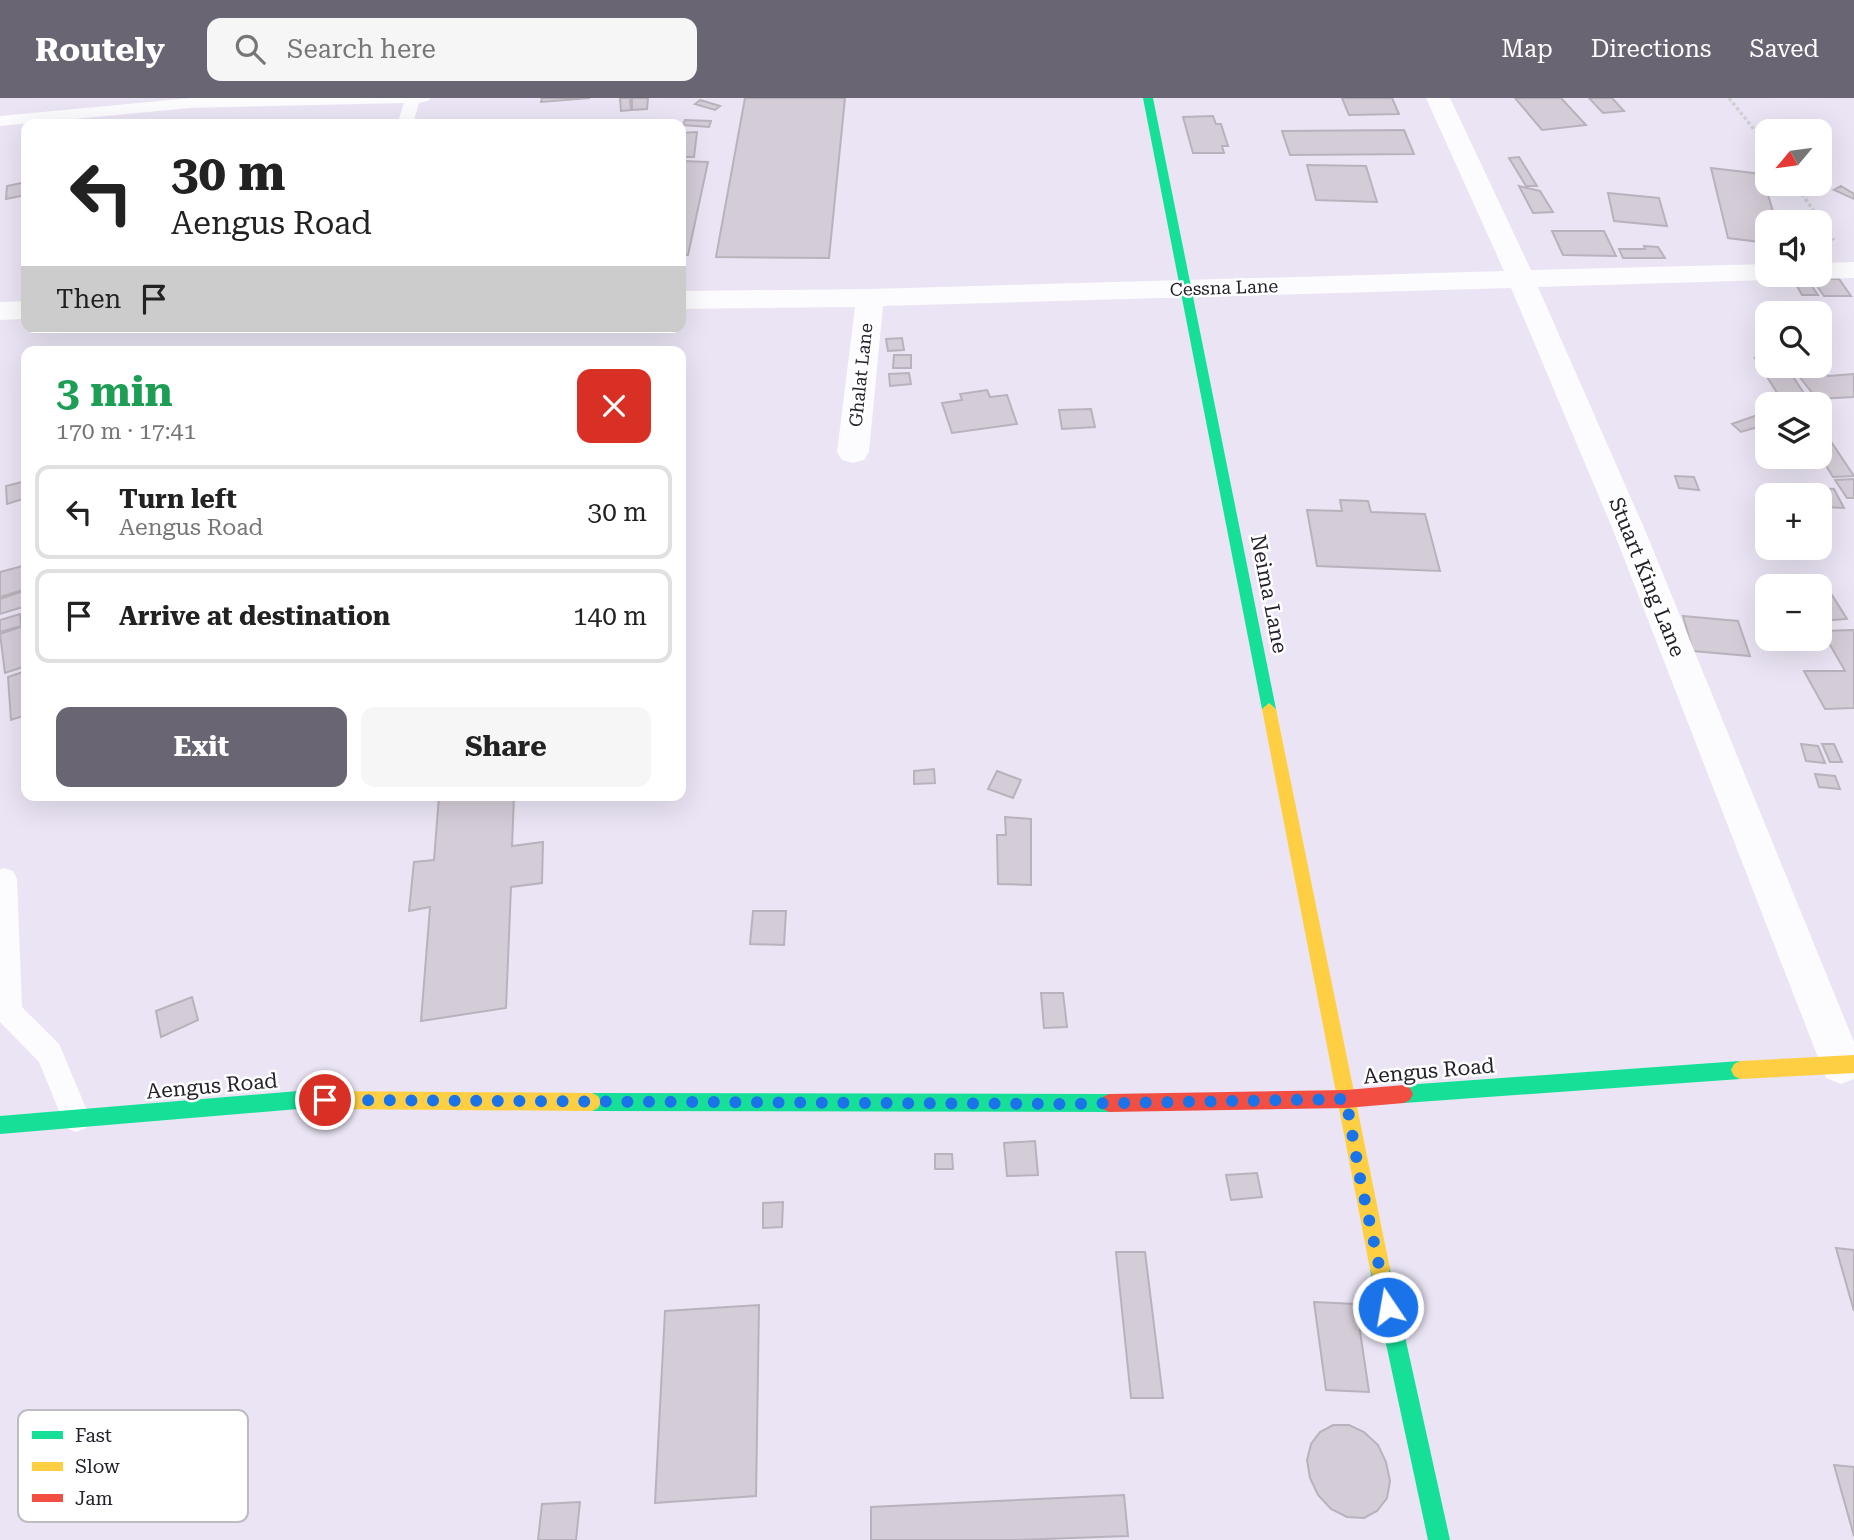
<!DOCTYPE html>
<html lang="en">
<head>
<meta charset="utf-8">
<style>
  body { margin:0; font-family:"Roboto Serif",serif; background:#f6f6f6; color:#222; height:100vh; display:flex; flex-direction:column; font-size:26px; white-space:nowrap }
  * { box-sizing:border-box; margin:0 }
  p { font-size:23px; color:#767676 }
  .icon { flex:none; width:38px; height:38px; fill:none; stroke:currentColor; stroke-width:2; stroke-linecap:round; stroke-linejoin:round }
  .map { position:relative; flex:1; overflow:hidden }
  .panel { position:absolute; left:21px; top:248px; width:665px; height:455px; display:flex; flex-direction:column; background:#fff; border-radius:14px; box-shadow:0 7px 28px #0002 }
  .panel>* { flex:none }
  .hud { position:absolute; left:21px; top:21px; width:665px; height:214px; border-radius:14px; box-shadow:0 7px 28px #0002; background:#fff; color:#222; overflow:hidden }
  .needle { width:46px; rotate:241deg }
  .controls { position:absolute; left:1755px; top:21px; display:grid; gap:14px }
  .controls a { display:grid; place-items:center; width:77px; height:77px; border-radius:14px; background:#fff; box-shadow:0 7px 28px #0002; font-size:35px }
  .pin { position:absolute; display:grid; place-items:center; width:60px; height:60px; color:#fff; margin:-30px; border:4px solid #fff; border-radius:50%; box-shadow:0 2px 7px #0007 }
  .me { position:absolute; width:77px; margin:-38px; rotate:348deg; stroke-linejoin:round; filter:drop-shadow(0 0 5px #0008) }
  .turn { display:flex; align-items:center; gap:24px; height:147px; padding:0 35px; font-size:32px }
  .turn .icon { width:91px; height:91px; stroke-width:2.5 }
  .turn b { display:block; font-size:49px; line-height:60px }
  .then { display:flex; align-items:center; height:66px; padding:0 35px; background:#0003; gap:14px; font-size:26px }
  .round { display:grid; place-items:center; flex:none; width:74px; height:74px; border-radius:14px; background:#f6f6f6 }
  .summary { display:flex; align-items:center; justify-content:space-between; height:119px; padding:0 35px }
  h1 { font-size:42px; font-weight:700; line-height:52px; color:#1e9e55 }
  .button { display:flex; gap:14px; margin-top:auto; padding:14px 35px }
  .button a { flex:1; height:80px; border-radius:14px; background:#6a6572; color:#fff; font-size:28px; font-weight:700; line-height:80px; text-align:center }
  .button a+a { background:#f6f6f6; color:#222 }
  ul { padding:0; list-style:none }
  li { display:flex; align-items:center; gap:21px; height:94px; margin:0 14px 10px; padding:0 21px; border:4px solid #e0e0e0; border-radius:14px }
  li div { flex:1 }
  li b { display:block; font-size:26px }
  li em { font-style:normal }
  header { display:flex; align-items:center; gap:42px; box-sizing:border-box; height:98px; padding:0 35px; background:#6a6572; color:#fff }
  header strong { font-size:33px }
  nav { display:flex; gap:38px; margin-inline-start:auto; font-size:24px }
  .search { width:490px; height:63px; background:#f6f6f6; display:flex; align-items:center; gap:18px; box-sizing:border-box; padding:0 24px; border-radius:14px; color:#767676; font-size:26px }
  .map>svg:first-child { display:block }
  .building { fill:#d4ccd7; stroke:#b9b2bc; stroke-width:2 }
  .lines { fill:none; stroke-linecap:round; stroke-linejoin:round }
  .path { stroke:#d1d0d4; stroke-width:3.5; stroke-dasharray:3.5 2.5; stroke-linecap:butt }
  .lane { fill:#fcfbfd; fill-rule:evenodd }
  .street { fill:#fcfbfd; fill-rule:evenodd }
  .fast { fill:#16e098; fill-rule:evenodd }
  .slow { fill:#ffcf43; fill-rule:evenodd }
  .jam { fill:#f24e42; fill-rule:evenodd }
  .route { stroke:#1a73e8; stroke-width:12; stroke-dasharray:0 21.6 }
  .labels { text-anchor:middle; stroke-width:5; stroke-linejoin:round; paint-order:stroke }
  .far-street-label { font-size:18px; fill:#25212c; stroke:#fff }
  .street-label { font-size:21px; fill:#25212c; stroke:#fff }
  .key { fill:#fff; stroke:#bebcc0; stroke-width:2 }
  .key-label { font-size:19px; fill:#25212c }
</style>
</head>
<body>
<header>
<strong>Routely</strong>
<div class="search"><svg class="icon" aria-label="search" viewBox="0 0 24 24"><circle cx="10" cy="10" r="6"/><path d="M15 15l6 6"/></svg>Search here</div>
<nav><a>Map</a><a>Directions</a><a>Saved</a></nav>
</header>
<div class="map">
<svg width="1854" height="1442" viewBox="0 0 1854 1442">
  <rect width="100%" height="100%" fill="#eae4f4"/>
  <!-- building -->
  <path class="building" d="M542 0H590L541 4Z
    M620 0H630L631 12 621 13Z
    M632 0H648L647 11 632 12Z
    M745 0H845L829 160 716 159Z
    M1342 0H1392L1399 16 1349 17Z
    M1515 0H1561L1586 27 1542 32Z
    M1589 0H1612L1624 13 1603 15Z
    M700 2 720 8 715 12 695 6Z
    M1213 18 1216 26H1221L1228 48H1222L1224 55H1193L1183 19Z
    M685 22 711 23 709 29 683 27Z
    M1404 32 1414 56 1290 57 1282 33Z
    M697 34 694 59H681V35Z
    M1519 59 1537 88H1526L1509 60Z
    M681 63 708 64 688 157H681Z
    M1307 67 1366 68 1377 104 1316 102Z
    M1711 70 1762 76 1776 124H1768V145L1728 140Z
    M26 84V97L6 101 7 88Z
    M1519 88 1540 93 1553 114 1533 115Z
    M1841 88 1854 96V101L1834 92Z
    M1608 95 1659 100 1667 128 1614 123Z
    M1552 133H1604L1616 158 1563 157Z
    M1644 148 1658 149 1665 160H1623L1619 151H1645Z
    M1812 181H1839L1851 198H1824Z
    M1796 186 1811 187 1818 197H1802Z
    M902 240 904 252 888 253 886 241Z
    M894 257H911V270H893Z
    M1755 260H1768V268H1786L1809 303 1783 304Z
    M1791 268H1820L1828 278 1854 276V299L1817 301Z
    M909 275 911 286 890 288 889 276Z
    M987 292 990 299 1007 297 1017 326 952 335 942 305 962 302 960 296Z
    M1091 311 1095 329 1062 331 1059 312Z
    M1766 314 1768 326 1741 334 1732 326Z
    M1820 327 1854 378 1833 379 1820 358Z
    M1675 378 1694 379 1699 392 1679 390Z
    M1854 381V400H1847L1835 382Z
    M26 383V400L7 406 6 388Z
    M1815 390 1834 391 1844 410 1824 409Z
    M1340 402 1368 403 1371 414 1425 416 1440 473 1317 468 1307 412 1342 413Z
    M26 467V491L0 499V474Z
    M26 492V508L0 516V501Z
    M1832 497 1847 521 1820 523V498Z
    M20 516 21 528 0 534V522Z
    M1683 518 1738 523 1750 558 1693 553Z
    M26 527V568L5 575 0 536Z
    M1854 532V610L1825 611 1804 573H1845L1822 533Z
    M26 573V617L11 622 8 579Z
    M1801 646 1818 648 1825 665 1806 663Z
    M1822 646H1834L1842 664H1830Z
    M934 671 935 685 914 686V673Z
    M997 673 1021 682 1013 700 988 691Z
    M1815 676 1835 678 1840 691 1819 689Z
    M439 698H514L512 748 543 744 542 785 511 789 506 910 421 923 430 809 409 813 414 764 434 762Z
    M1005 719 1031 721V787L998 786 997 737H1006Z
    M753 813H786L784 847 750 846Z
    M1041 895H1063L1067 929 1044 930Z
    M192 899 198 922 161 939 156 913Z
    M1035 1043 1038 1077 1007 1078 1004 1045Z
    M935 1056H952L953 1071H935Z
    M1257 1075 1262 1099 1231 1102 1226 1077Z
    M783 1104 782 1129 763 1130V1105Z
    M1836 1150 1854 1152V1213Z
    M1116 1154H1145L1163 1300H1131Z
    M1314 1204 1356 1206 1369 1294 1326 1292Z
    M759 1207 756 1398 655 1405 665 1213Z
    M1333 1327H1349L1364 1334 1378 1347 1386 1364 1390 1383 1387 1400 1377 1413 1364 1420 1347 1419 1331 1411 1318 1397 1310 1380 1307 1362 1311 1346 1320 1334Z
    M1834 1367 1854 1369V1438Z
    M1124 1397 1128 1438 1016 1442H871V1409Z
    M580 1404 576 1442H538L542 1406Z"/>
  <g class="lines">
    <!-- path -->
    <path class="path" d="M1729 0 1768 49
      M1795 86 1834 142"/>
    <!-- lane -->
    <path class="lane" d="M191 0H431L428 3 419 5 413 26H397L404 5 191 10 0 28V18Z
      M4 770 13 773 17 781 22 909 59 946 63 955 90 1020 86 1030 76 1034 66 1030 39 964 0 924V771Z"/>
    <!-- street -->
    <path class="street" d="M1426 0H1450L1531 172 1768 166V177H1780L1768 182 1538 189 1645 432 1854 944V981L1841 986 1826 980 1613 432 1511 190 883 208 869 354 864 362 853 365 842 362 837 354 855 209 681 211V193L870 191 1504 173Z
      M1854 164V180L1820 181 1809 177H1820V165Z
      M26 203V221L0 222V204Z"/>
    <!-- fast -->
    <path class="fast" d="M1143 0H1153L1276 611 1269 617 1262 611Z
      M1740 963 1746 966 1749 972 1746 978 1740 981 1404 1005 1398 1002 1395 996 1398 990 1404 987Z
      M298 993H326L332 996 335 1002 332 1008 326 1011H298L0 1036V1018Z
      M592 995 1109 996 1115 999 1118 1005 1115 1011 1109 1014 592 1013 586 1010 583 1004 586 998Z
      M1380 1161 1387 1164 1390 1171 1450 1442H1428L1370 1171 1373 1164Z"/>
    <!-- slow -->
    <path class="slow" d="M1269 605 1276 611 1390 1171 1387 1178 1380 1181 1373 1178 1370 1171 1262 611Z
      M1854 957V975L1740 981 1734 978 1731 972 1734 966 1740 963Z
      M326 993 592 995 598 998 601 1004 598 1010 592 1013 326 1011 320 1008 317 1002 320 996Z"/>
    <!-- jam -->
    <path class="jam" d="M1404 987 1410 990 1413 996 1410 1002 1404 1005 1346 1010 1109 1014 1103 1011 1100 1005 1103 999 1109 996 1346 992Z"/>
  </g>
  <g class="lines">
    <!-- route -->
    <path class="route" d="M325 1002 1065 1006 1346 1001 1360 1080 1388 1209"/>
  </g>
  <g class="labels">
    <!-- far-street labels -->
    <g class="far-street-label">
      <text transform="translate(1224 190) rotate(-2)" y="6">Cessna Lane</text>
      <text transform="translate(861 277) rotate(-84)" y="6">Ghalat Lane</text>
    </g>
    <!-- street labels -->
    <g class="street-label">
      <text transform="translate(1647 479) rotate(68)" y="7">Stuart King Lane</text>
      <text transform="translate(1269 496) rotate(79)" y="7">Neima Lane</text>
      <text transform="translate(1429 973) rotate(-5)" y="7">Aengus Road</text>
      <text transform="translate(212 988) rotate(-5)" y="7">Aengus Road</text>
    </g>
  </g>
  <!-- legend -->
  <rect x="18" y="1312" width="230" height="112" rx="10" class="key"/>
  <rect x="32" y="1333" width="31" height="8" fill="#16e098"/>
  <rect x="32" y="1364" width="31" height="9" fill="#ffcf43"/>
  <rect x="32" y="1396" width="31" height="8" fill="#f24e42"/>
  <g class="key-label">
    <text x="75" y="1344">Fast</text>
    <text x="75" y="1375">Slow</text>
    <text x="75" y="1407">Jam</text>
  </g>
</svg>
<div class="controls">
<a><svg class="needle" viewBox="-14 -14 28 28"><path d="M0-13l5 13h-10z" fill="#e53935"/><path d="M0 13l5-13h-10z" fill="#767676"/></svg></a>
<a><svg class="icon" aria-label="sound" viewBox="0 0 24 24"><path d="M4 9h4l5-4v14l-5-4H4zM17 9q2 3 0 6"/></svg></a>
<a><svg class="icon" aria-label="search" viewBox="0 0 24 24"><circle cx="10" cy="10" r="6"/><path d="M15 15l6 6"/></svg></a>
<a><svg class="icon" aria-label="layers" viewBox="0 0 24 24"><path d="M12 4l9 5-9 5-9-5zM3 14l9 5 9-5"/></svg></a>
<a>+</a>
<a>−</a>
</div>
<div class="pin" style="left:325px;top:1002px;background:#d93025"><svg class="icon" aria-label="arrive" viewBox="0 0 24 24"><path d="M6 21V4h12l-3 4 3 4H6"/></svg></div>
<svg class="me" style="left:1388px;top:1209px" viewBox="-20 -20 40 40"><circle r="17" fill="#1a73e8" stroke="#fff" stroke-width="3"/><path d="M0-11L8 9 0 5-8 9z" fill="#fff"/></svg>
<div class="hud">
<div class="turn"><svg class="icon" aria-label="left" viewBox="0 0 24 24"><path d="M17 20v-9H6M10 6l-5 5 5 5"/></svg><div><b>30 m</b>Aengus Road</div></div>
<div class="then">Then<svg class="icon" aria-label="arrive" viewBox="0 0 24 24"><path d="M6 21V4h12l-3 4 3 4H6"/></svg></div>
</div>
<section class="panel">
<div class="summary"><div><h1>3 min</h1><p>170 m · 17:41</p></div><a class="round" style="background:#d93025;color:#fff"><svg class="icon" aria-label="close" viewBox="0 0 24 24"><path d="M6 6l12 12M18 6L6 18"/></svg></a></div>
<ul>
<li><svg class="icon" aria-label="left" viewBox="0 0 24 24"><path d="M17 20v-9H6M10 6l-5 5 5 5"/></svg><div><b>Turn left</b><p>Aengus Road</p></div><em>30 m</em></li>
<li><svg class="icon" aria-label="arrive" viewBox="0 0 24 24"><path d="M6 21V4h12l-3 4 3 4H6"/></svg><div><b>Arrive at destination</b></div><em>140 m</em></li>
</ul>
<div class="button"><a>Exit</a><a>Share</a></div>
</section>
</div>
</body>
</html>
